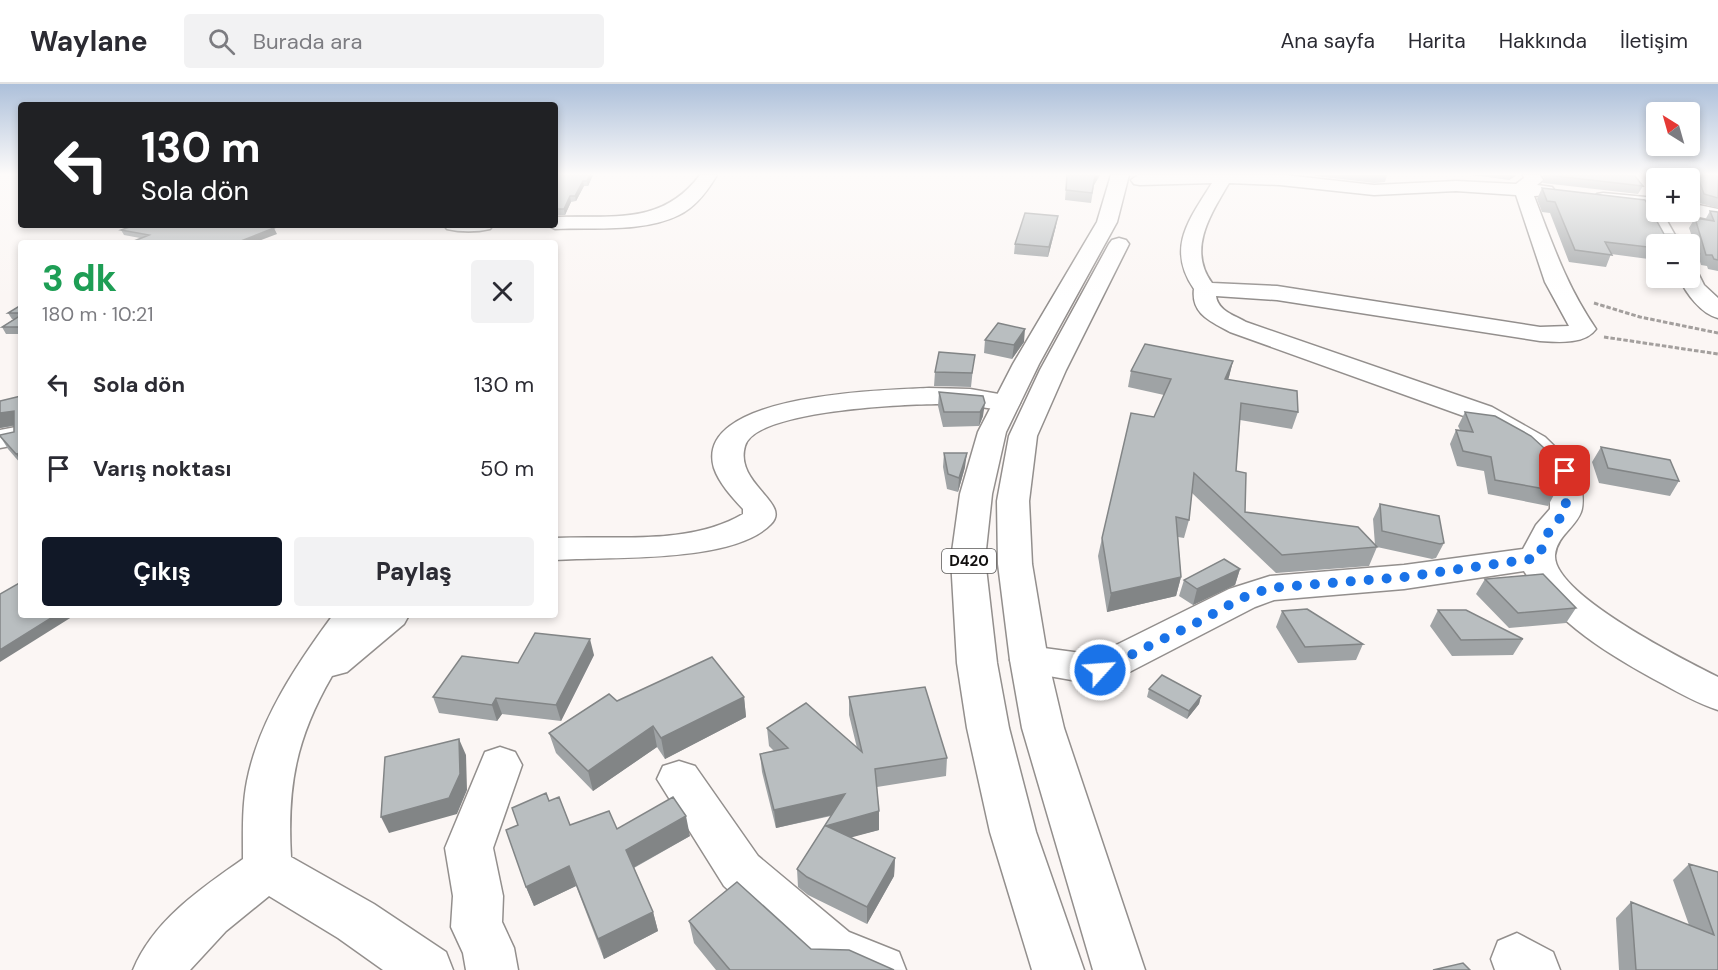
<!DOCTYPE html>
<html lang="tr">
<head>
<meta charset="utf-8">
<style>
  body { margin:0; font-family:"DM Sans",sans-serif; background:#f2f2f3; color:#2b2b33; height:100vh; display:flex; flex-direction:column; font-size:22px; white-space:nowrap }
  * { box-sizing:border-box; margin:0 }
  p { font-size:20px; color:#7c7c81 }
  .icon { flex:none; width:33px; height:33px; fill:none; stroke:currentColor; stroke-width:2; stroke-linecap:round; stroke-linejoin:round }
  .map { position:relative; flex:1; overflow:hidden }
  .sheet { position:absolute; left:18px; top:156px; width:540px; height:378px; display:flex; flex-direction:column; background:#fff; border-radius:6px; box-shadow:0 3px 9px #0003 }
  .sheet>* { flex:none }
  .hud { position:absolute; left:18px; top:18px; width:540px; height:126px; border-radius:6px; box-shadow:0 3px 9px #0003; background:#202124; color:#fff; overflow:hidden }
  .needle { width:39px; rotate:323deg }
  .buttons { position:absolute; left:1646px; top:18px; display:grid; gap:12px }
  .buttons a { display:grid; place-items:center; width:54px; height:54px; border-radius:6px; background:#fff; box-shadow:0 3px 9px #0003; font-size:30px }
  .pin { position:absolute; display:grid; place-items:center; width:51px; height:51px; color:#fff; margin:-26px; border-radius:12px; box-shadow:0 3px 9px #0006 }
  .me { position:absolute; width:66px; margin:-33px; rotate:64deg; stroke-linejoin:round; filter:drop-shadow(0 0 4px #0008) }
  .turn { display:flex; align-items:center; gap:21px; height:126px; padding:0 24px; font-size:27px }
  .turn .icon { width:78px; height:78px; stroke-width:2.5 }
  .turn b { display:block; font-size:42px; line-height:51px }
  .round { display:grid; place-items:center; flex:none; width:63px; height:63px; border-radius:6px; background:#f2f2f3 }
  .head { display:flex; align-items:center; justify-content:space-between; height:102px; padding:0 24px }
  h1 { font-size:36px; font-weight:800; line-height:45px; color:#1e9e55 }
  .button { display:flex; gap:12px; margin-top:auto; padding:12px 24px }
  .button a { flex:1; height:69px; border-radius:6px; background:#111827; color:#fff; font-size:24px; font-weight:800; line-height:69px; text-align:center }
  .button a+a { background:#f2f2f3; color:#2b2b33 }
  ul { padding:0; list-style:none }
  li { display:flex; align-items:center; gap:18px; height:84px; padding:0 24px }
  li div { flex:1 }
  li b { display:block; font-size:22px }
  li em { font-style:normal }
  header { display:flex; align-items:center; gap:36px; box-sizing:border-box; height:84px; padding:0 30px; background:#fff; border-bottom:2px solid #e1e1e2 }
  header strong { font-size:28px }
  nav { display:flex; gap:33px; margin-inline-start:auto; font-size:21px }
  .search { width:420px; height:54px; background:#f2f2f3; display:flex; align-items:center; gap:15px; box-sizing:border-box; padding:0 21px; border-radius:6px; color:#7c7c81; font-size:22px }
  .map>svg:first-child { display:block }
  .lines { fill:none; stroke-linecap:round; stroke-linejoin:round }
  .minor-casing { stroke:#938f8d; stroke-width:3 }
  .highway-casing { stroke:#938f8d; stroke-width:3 }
  .path { stroke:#a39f9d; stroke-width:3; stroke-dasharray:4.5 2; stroke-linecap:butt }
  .minor { fill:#fff; fill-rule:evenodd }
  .highway { fill:#fff; fill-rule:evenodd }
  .wall { fill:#9fa3a5 }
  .shaded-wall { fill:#828586 }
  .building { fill:#b9bec0; stroke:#828586; stroke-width:1.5 }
  .route { stroke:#1a73e8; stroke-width:10; stroke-dasharray:0 18 }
  .labels { text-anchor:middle; stroke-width:5; stroke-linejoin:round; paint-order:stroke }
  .shield { fill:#fff; stroke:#585756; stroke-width:1.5 }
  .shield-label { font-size:15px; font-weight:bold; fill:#110f0e }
</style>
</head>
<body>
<header>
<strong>Waylane</strong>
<div class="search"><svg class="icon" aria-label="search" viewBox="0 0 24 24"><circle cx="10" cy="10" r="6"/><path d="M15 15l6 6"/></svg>Burada ara</div>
<nav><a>Ana sayfa</a><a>Harita</a><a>Hakkında</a><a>İletişim</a></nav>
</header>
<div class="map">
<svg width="1718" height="886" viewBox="0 0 1718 886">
  <rect width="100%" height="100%" fill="#fbf6f4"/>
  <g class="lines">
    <defs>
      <path id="minor" d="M700 91H717C708 106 696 123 679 131 643 149 594 143 555 145L547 141H555V133C612 131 662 142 700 91Z
        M1138 91H1285L1374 101 1456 97 1516 100 1524 94 1523 91H1540L1543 96 1537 101 1552 103 1555 107 1552 111 1534 112C1553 161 1566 201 1596 245 1585 261 1557 258 1540 257L1277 216 1216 212C1218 227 1234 231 1246 238L1492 323 1545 353 1580 387C1581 398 1585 418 1581 428 1575 444 1557 452 1555 471 1552 510 1686 577 1718 593V626C1699 620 1681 610 1663 600 1611 572 1555 539 1524 487L1404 505 1274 516 1255 523 1114 596 1100 601 1015 586 1010 576 1015 566 1029 562 1096 571 1229 505 1270 492 1404 481 1523 465 1536 441 1550 425V389L1525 365 1472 335 1230 248C1210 237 1191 230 1194 205 1166 164 1189 136 1212 99L1140 101 1134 100 1131 96ZM1229 99 1280 101 1374 111 1456 107 1516 111 1545 198 1569 242 1540 243 1277 202 1212 199C1187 165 1211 130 1229 99Z
        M1650 91H1668L1670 94H1656V98Z
        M1603 109 1656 114V128H1662L1680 160H1660L1641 124 1597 118 1594 114 1597 110Z
        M1689 119 1718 125V137L1682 129 1689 128Z
        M444 141H493L490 145C477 148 460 148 447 145Z
        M1689 185 1697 187 1704 201 1718 214V234C1701 230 1686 209 1679 194H1689Z
        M929 304 970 305 1016 313 1020 319 1016 325 1006 327C988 324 970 321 952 320 917 319 755 325 745 362 734 400 792 419 771 440 733 480 608 472 555 476V454C617 451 688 462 743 430V425C732 413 719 399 714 384 692 309 887 306 929 304Z
        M21 342V360L0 364V346Z
        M333 531H409L404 540 347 588 332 592C296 654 287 702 291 773L374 820 446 868 453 886H383L338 854 269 812 226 847 190 886H133C153 837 200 805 243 775 243 749 242 722 247 697 259 636 297 580 333 531Z
        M500 663 515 668 522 681 493 764 503 812 502 838 514 864 518 886H466L463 869 451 843 453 812 445 764 485 668Z
        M679 677 695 682 758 772 849 848 899 868 906 886 814 885 724 802 657 695 663 682Z
        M1517 849 1553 868 1560 886H1495L1491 875 1498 857Z"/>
      <path id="highway" d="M1111 91H1129L1117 138 1039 280 1006 348 992 410 985 475 997 579 1009 644 1036 748 1084 886H1032L990 748 967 644 957 579 951 475 960 410 978 348 1013 280 1097 138Z
        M1119 154 1126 156 1129 160 1066 286 1037 352 1029 417 1032 480 1048 576 1064 644 1145 886H1093L1022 644 1010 576 998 480 997 417 1009 352 1040 286 1109 160 1112 156Z"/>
    </defs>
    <!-- minor casing -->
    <use href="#minor" class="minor-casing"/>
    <!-- highway casing -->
    <use href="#highway" class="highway-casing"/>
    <!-- path -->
    <path class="path" d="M1594 219 1640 233 1718 249
      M1604 253 1718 270"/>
    <!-- minor -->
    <use href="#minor" class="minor"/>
    <!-- highway -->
    <use href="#highway" class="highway"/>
  </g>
  <!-- wall -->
  <path class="wall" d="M555 91H593L588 102H584L576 117 571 118 565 131H555Z
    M1067 91H1100L1094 101 1091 119 1065 116Z
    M1315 91H1387L1385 98 1374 99 1316 92Z
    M1465 91H1517L1509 96 1480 92Z
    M1543 91H1624L1643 102 1638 110 1543 99 1544 95Z
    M1689 91H1718V124L1699 119Z
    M1542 104 1645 116 1664 150 1685 151 1696 164 1689 144 1695 134 1705 136 1710 127 1718 128V187L1708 185 1707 182 1701 181 1698 171 1693 180H1689V160H1656V176L1611 170 1606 183 1569 178 1550 129 1542 128 1537 115Z
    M1056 142 1048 173 1014 170 1015 160Z
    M121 146 277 150 140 154 124 151Z
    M21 221V250H6L2 243 14 235H12L8 229Z
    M985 256 1024 258 1012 275 984 269Z
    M1233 277 1228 296 1298 328 1292 345 1240 336 1236 387 1245 428 1375 461 1373 435 1380 420 1444 459 1436 474 1432 475 1377 463 1369 482 1276 489 1192 409 1189 436 1184 454 1178 453 1181 493 1176 512 1107 528 1098 472 1102 454 1164 311 1128 303 1131 287Z
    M973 284 971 303 934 302 935 288Z
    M939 308 983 312V332L979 342 943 343 938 322Z
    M21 312V380L8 365 0 352 14 348V342L0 344V317Z
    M1465 328 1556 407 1548 422 1488 410 1484 387 1457 382 1450 360 1456 346H1460L1458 342Z
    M1601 363 1679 397 1670 412 1599 399 1592 378Z
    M944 369 965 383 958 408 947 405 943 383Z
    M1240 485 1235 501 1193 521 1179 512 1184 496Z
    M1485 495 1576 524 1566 539 1509 544 1476 510Z
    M1438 526 1523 555 1513 571 1452 572 1430 542Z
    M1282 527 1363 560 1356 576 1298 579 1276 543Z
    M594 571 561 637 502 630 497 637 439 629 433 613 518 579Z
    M1149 605 1201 612 1199 620 1187 635 1147 613Z
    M744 613 746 633 665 675 657 663 593 707 556 669 549 649 617 617Z
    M849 613 947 674 946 692 877 703 879 727V746L850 753 895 774 894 792 867 840 808 811 798 803 797 785 831 732 776 744 762 688 760 670 774 667 769 662 767 644 857 664 849 631Z
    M549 717 570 741 690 752 634 784 653 828 658 847 604 875 576 802 534 822 526 803 518 741Z
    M1689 780 1718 788V886H1619L1616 834 1631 818 1689 841 1673 796Z
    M689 837 811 865 894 886H716L694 859Z"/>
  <!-- shaded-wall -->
  <path class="shaded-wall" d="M590 91H593L588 102 587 97Z
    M1095 91H1100L1094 101Z
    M1511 91H1517L1509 96Z
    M583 97 584 102 576 117 575 112Z
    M570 112 571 118 565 131 564 125Z
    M1058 132 1056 142 1048 173 1049 163Z
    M274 144 277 150 253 159H236Z
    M1025 245 1024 258 1012 275 1014 261Z
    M1233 277 1229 293 1221 311 1225 295Z
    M985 319 983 332 979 342 980 328Z
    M14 327 21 340 0 344V329Z
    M21 369V378L16 370Z
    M967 369 965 383 958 408 959 394Z
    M555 409 557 433 555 434Z
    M1240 485 1235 501 1193 521 1197 505Z
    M1181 493 1176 512 1107 528 1111 509Z
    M56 531H75L0 578V566Z
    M590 555 594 571 561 637 556 621Z
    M1201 612 1199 620 1187 635 1189 627Z
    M744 613 746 633 665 675 661 654Z
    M496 614 502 630 497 637 492 621Z
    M653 642 657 663 593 707 588 687Z
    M459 655 466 671 467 706 457 730 389 749 381 733Z
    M845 710V728L776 744 774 726Z
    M879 727V746L827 760 826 742Z
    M686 732 690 752 631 785 626 766Z
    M895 774 894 792 867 840V823Z
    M569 782 576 802 534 822 526 803Z
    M653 828 658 847 604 875 598 855Z"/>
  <!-- building -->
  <path class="building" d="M555 91H590L587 97H583L575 112H570L564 125H555Z
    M1067 91H1095L1092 109 1066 106Z
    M1547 91H1624L1635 92 1643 102Z
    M1697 91H1718V114L1704 110Z
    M1542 104 1645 116 1664 150 1685 151 1699 169 1689 167V160H1656V164L1605 158 1612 171 1575 166 1555 118 1547 117Z
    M1710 127 1718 128V176L1714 175 1712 171H1706L1695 134 1714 137Z
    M1025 129 1058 132 1049 163 1015 160Z
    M135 141H259L274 144 236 159H129L149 151 121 146Z
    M21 221V229H8Z
    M21 231V243H2Z
    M998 239 1025 245 1014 261 985 256Z
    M1145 260 1233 277 1225 295 1297 307 1298 328 1241 319 1236 387 1246 389 1245 428 1358 443 1377 463 1282 471 1194 389 1189 436 1176 433 1181 493 1111 509 1102 454 1131 329 1154 333 1171 295 1131 287Z
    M939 268 975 271 972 289 935 288Z
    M939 308 983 312 985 319 980 328H944Z
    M21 312V369L16 370 0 352V351L14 348V327L0 329V317Z
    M1465 328 1495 332 1531 352 1556 375V407L1495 396 1491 373 1463 367 1456 346 1473 348Z
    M1601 363 1670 376 1679 397 1608 384Z
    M944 369H967L959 394 948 390Z
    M1380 420 1439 432 1444 459 1440 460 1382 447Z
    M1224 475 1240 485 1197 505 1184 496Z
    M1543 490 1576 524 1518 529 1485 495Z
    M21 498V531H56L0 566V510Z
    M1307 525 1363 560 1305 563 1282 527Z
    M1438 526H1466L1523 555 1461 556Z
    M535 549 590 555 556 621 496 614 492 621 433 613 462 572 518 579Z
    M712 573 744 613 661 654 653 642 588 687 549 649 609 610 617 617Z
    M1162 591 1201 612 1189 627 1149 605Z
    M925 603 947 674 875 685 879 727 826 742 895 774 867 823 807 793 797 785 845 710 774 726 760 670 788 664 767 644 806 619 862 668 849 613Z
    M459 655 460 690 449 714 381 733 385 673Z
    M546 709 549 717 559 713 570 741 609 727 617 745 673 713 686 732 626 766 653 828 598 855 569 782 526 803 506 746 518 741 512 724Z
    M1689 780 1718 788V886H1636L1631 818 1714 851Z
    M737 798 811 865 849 866 894 886H730L689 837Z
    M1463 879 1470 886H1433Z"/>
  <!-- sky -->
  <linearGradient id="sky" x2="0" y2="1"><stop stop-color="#adc0da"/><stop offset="0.42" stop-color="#fdfbfa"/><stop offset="1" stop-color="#fdfbfa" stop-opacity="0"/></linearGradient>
  <rect width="1718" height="215" fill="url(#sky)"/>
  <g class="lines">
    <!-- route -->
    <path class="route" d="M1100 586 1198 538 1242 514 1270 504 1404 493 1538 474 1549 447 1566 427 1565 387"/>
  </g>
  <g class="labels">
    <!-- shield labels -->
    <rect class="shield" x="942" y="465" width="54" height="24" rx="4.5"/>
    <g class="shield-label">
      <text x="969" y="482">D420</text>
    </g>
  </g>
</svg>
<div class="buttons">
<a><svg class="needle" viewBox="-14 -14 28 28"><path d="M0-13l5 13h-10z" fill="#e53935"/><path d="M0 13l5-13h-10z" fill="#7c7c81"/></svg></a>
<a>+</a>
<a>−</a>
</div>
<div class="pin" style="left:1565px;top:387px;background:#d93025"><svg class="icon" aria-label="arrive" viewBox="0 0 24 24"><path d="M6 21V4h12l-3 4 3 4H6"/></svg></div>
<svg class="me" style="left:1100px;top:586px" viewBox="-20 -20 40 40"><circle r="17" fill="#1a73e8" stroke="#fff" stroke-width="3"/><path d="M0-11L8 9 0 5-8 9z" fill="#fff"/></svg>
<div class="hud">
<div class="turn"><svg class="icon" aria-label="left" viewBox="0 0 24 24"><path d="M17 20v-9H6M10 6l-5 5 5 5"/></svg><div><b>130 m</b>Sola dön</div></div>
</div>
<section class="sheet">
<div class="head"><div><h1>3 dk</h1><p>180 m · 10:21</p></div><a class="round"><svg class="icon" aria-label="close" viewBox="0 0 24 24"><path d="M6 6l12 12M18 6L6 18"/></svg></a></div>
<ul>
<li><svg class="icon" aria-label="left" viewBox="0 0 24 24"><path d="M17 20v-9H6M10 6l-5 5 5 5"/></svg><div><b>Sola dön</b></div><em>130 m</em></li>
<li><svg class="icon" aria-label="arrive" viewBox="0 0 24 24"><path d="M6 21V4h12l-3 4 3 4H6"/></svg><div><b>Varış noktası</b></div><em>50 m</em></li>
</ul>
<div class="button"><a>Çıkış</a><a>Paylaş</a></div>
</section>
</div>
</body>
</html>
